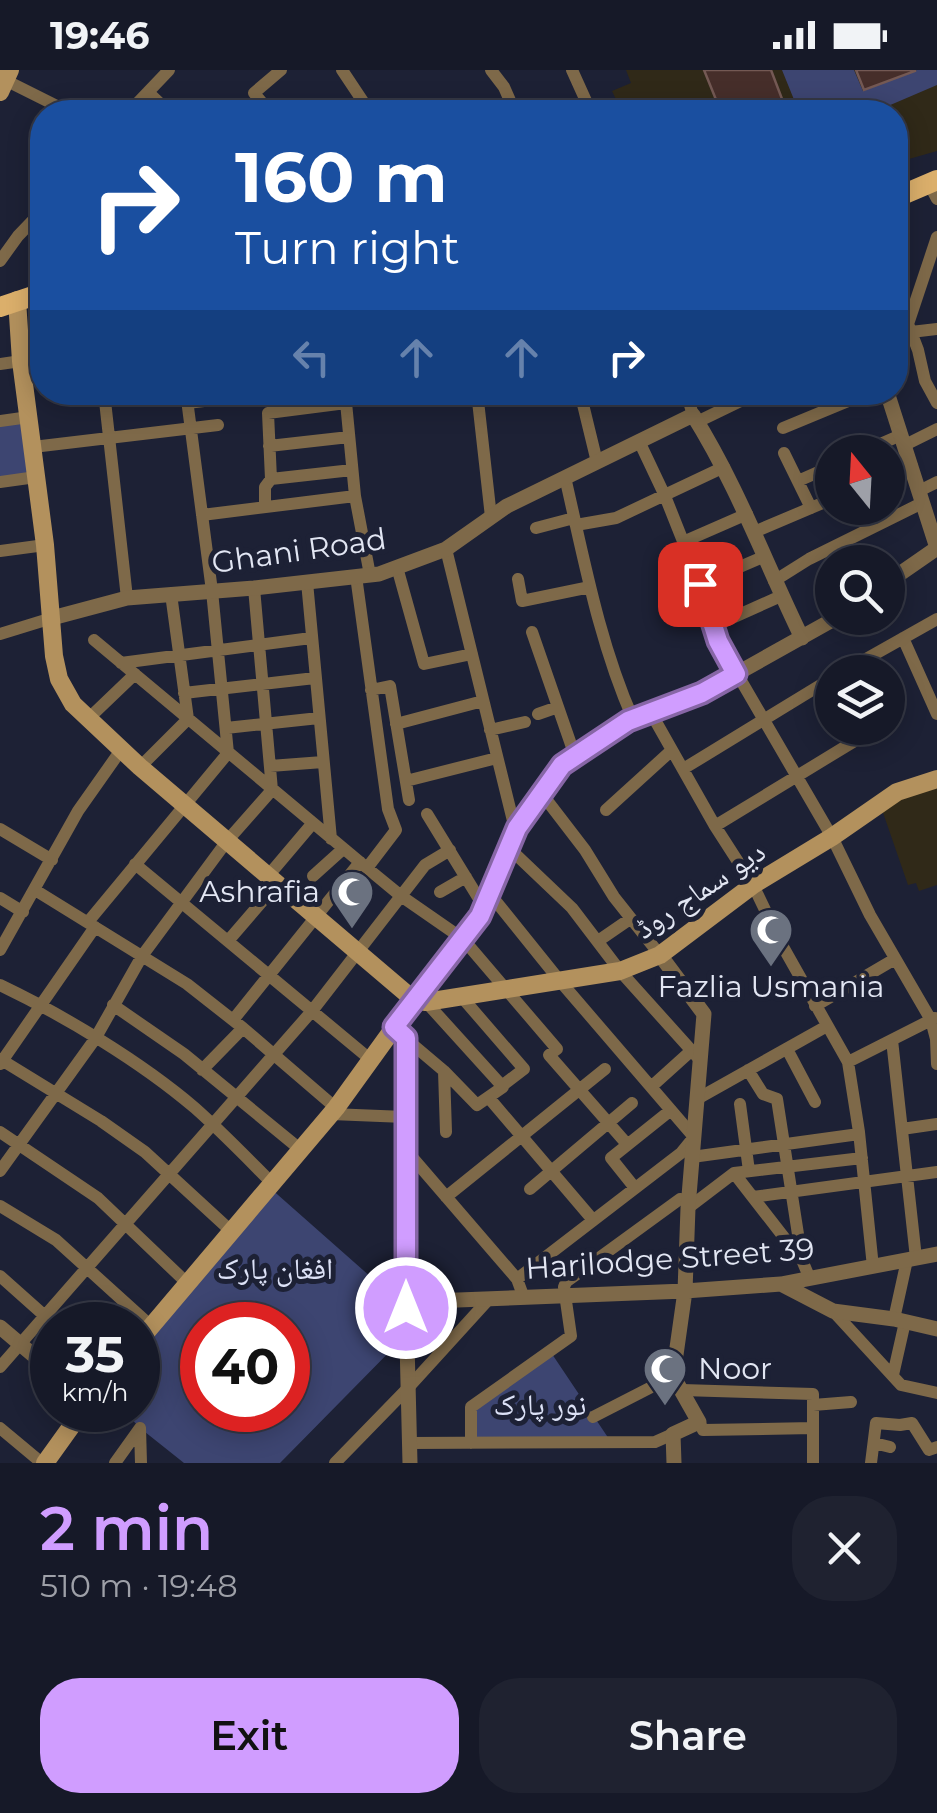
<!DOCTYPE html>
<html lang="en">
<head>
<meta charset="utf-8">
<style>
  body { margin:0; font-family:Montserrat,"Noto Naskh Arabic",sans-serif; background:#1f2230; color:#f1f3f6; height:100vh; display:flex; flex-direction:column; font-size:38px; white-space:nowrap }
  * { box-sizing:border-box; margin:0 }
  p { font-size:32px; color:#9ea0a8 }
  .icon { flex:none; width:55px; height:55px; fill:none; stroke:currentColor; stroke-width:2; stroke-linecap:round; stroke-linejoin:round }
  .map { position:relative; height:1393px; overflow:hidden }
  .details { display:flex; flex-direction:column; background:#161928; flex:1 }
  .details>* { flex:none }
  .hud { position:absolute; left:30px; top:30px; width:878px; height:305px; border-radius:40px; box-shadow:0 5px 25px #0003,0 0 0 2px #353845; background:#1a4fa0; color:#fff; overflow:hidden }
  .needle { width:65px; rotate:342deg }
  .fabs { position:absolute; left:815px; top:365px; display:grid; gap:20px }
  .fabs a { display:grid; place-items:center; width:90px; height:90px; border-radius:50%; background:#161928; box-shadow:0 5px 25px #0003,0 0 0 2px #353845; font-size:50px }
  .speed { position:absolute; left:30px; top:1232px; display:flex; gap:20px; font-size:50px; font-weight:700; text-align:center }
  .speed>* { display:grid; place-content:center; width:130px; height:130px; border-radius:50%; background:#161928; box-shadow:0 5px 25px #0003,0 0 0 2px #353845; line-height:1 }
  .speed small { font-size:25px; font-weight:400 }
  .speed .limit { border:15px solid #d22; background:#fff; color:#111 }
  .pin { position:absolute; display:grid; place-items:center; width:85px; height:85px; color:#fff; margin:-42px; border-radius:20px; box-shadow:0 5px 15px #0006 }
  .me { position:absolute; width:110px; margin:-55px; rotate:0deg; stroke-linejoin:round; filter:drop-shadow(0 0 8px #0008) }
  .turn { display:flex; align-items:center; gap:35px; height:210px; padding:0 40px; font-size:45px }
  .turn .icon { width:130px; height:130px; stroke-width:2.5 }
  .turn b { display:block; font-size:70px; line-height:85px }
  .lanes { display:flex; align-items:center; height:95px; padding:0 40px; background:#0003; justify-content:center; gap:50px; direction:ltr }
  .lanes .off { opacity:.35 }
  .round { display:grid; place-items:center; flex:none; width:105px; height:105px; border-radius:40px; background:#1f2230 }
  .headline { display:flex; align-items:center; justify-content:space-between; height:170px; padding:0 40px }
  h1 { font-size:60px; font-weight:600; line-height:75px; color:#d09dff }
  .button { display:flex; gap:20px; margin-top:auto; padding:20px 40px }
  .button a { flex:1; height:115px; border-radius:40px; background:#d09dff; color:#111; font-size:40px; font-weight:600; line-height:115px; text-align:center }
  .button a+a { background:#1f2230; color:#f1f3f6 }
  .status { display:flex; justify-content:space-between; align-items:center; height:70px; padding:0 50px; background:#161928; direction:ltr }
  .status svg { height:28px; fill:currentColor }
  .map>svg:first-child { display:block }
  .education { fill:#302918 }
  .green { fill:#3d4571; fill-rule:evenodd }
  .building { fill:#462e2a; stroke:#745954; stroke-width:2.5 }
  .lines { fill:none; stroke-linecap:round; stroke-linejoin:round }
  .minor { stroke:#7e6949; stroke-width:12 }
  .tertiary { stroke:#7e6949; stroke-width:15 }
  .secondary { stroke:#b3915d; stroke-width:18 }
  .primary { stroke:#dbaf6b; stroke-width:20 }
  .route-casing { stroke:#8766a6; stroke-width:25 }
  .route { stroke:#d09dff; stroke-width:18 }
  .labels { text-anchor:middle; stroke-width:10; stroke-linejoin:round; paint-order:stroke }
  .street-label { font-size:30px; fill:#e2e6f3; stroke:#1d2135 }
  .poi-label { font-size:30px; fill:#e2e6f3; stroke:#1d2135; text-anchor:end }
  .park-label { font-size:30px; fill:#dce1f6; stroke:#1d2135 }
</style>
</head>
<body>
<div class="status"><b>19:46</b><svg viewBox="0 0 49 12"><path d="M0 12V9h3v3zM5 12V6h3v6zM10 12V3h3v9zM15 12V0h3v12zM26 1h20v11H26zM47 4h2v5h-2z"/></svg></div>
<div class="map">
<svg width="937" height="1393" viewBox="0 0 937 1393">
  <rect width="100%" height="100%" fill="#1d2135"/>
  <!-- education -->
  <path class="education" d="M626 0H937V81L895 93V42H622L612 21 631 13Z
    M937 709V815L919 821 916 813 908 815 880 734Z"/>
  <!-- green -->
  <path class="green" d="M782 0H854L863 21 917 0H937V15L874 42H799Z
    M271 323H342L343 330 273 338Z
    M29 347 36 407 0 412V351Z
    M269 1117 406 1238 407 1264 280 1393H184L140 1358 123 1340H138V1272ZM202 1255H288V1340H202Z
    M550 1281 611 1372 471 1373V1337Z"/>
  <!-- building -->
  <path class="building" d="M704 0H771L787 42H721Z
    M856 0H915V1L864 20Z"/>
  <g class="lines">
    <!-- minor -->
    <path class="minor" d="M342 0 370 42
      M491 0 504 17 515 42
      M572 0 591 42
      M5 10 69 42
      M148 22 169 42
      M129 42 169 0
      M270 42 254 23 281 0
      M929 114 937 129
      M937 167 908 254 918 280 925 311 937 333
      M0 191 18 166 42 141
      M911 262 937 259
      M0 294 21 291
      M104 322 127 528
      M345 322 355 426
      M477 322 491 447
      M580 322 597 392
      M686 322 693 345
      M187 333 255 325
      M0 351 29 347
      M697 352 759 322
      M783 358 870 322
      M639 371 665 426 698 509 718 571 832 767 870 845 931 950 936 969 937 994
      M905 375 937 359
      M269 376 349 367
      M33 377 218 355
      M862 382 901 365
      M784 383 811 438
      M888 406 912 396
      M565 407C584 489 599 572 633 649
      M271 409 268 343 346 333
      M798 411 832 396
      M0 412 36 407
      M919 421 937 412
      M265 437V417L271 409 352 400
      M202 445 355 426 370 505
      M576 455 616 448 724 397
      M536 458 574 448
      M754 462 832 429
      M683 472 747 444
      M446 479 516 763
      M0 481 45 475
      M397 497 424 594 472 584
      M356 506 388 739 396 760 367 798
      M518 509 522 531 590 517
      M774 511 809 489 922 433
      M307 512 331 769
      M700 514 763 487
      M714 556 781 526
      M532 562 575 686
      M0 564 52 548
      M903 568 937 644
      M94 570 367 798 401 826 463 869 557 979 549 985 626 1073
      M121 593 311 568
      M843 602 937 549
      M822 615 832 633
      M371 620 390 616 409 730
      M184 623 315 608
      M651 643 715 756 753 815 782 875 848 992 859 1062 873 1197
      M538 644 558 637
      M88 649 135 604
      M396 654 483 631
      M226 658 319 648
      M490 660 525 652
      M270 696 323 692
      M140 697 188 649 171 524
      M683 699 832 608
      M406 711 497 688
      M542 724 585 780 614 827 660 885
      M606 740 672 680
      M427 744 484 837
      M715 756 876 658
      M0 759 52 790
      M509 778 572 838 620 901 700 990
      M135 794 371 990
      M268 806 312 754
      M313 806 343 779
      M35 820 187 914 243 958 336 1038
      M440 822 466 807
      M490 824 560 911 694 1067 681 1083 517 1209
      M0 828 23 842
      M88 852 228 683 212 521 186 322
      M228 871 277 814
      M598 871 630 849
      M0 880 78 741 121 680
      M0 915C65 946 141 992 195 1038 222 1062 247 1088 272 1113
      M460 925 524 999 503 1015
      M113 935 184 984 301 1080
      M815 936 895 889
      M233 950 360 792
      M405 968 444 1001 477 1035 503 1017 426 932
      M892 970 916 1188
      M787 979 815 1032
      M0 989 101 1051 145 1082 231 1161
      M848 992 935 948
      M0 994 95 857
      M202 1000 243 958
      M748 1000 763 1024 777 1029 802 1190 810 1209
      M444 1001 446 1062
      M651 1017 692 980
      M489 1028 593 1150
      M697 1029 827 956
      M740 1034 749 1101
      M331 1044 405 1047
      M902 1059 937 1054
      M0 1062 98 1128 187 1213
      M405 1079 517 1209 524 1228
      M692 1087 859 1064
      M0 1101 95 969 142 886 227 771 272 720 254 518
      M734 1103 800 1188
      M635 1118 611 1088 671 1040
      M530 1119 632 1033
      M446 1127 605 999
      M753 1127 937 1102
      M0 1136 56 1170 151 1256
      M688 1138 734 1103 862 1088
      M0 1206 55 1255
      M833 1241 901 1315 937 1323
      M894 1249 907 1190
      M0 1297 312 941 425 795 450 780
      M893 1305 905 1252
      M682 1320 813 1324V1393
      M813 1335 851 1332
      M593 1347 673 1306
      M699 1352 703 1360 813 1358
      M0 1358 42 1393
      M140 1358 141 1393
      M410 1373 655 1372 673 1364
      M471 1373V1337L571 1266 564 1217 566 1212 680 1129 689 1130
      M874 1373 890 1377
      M115 1393 140 1358
      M335 1393 408 1318 489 1229
      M871 1393 876 1353 900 1355 912 1353 929 1380 937 1377"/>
    <!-- tertiary -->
    <path class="tertiary" d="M887 322 937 478 888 512
      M52 548 127 528 254 518 379 504 446 479 507 436 693 345C738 417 765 492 802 568
      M660 885 704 944 688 1138 685 1221 673 1306 699 1352 673 1364 674 1393
      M414 930 481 846 517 759 562 695 628 651 702 623 836 548
      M394 957 405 968 406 1232 410 1393
      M781 1214 833 1241 894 1249 937 1259
      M406 1232 685 1221 781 1214 937 1184
      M0 1257 52 1301"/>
    <!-- secondary -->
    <path class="secondary" d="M0 22 10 0
      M17 230 21 291 45 475 54 586 59 609 73 634 140 697 414 930
      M414 930 426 932 620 901 660 885 753 815 832 767 897 722 937 709
      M138 1272 336 1038 414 930
      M45 1393 83 1340"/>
    <!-- primary -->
    <path class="primary" d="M895 128 937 110
      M0 237 42 223"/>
  </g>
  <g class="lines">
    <defs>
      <path id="route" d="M406 1238V968L394 957 480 846 517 758 562 695 628 651 702 623 736 604 718 571 700 514"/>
    </defs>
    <!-- route casing -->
    <use href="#route" class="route-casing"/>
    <!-- route -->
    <use href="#route" class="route"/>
  </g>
  <!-- icons -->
  <defs>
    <symbol id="mosque-pin" viewBox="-11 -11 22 30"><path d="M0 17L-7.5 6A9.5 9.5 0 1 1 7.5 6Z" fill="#6b7280" stroke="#1d2135"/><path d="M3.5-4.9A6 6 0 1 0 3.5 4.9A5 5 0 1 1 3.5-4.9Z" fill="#fff"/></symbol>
  </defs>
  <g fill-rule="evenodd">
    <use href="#mosque-pin" x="327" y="797" width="50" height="68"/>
    <use href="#mosque-pin" x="746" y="835" width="50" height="68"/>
    <use href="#mosque-pin" x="640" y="1274" width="50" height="68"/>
  </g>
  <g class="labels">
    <!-- street labels -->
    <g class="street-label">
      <text transform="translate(299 481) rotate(-8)" y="10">Ghani Road</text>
      <text transform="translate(700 820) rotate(-34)" y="10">دیو سماج روڈ</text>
      <text transform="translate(670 1189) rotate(-4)" y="10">Harilodge Street 39</text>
    </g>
    <!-- poi labels -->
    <g class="poi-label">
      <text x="320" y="832">Ashrafia</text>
      <text x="771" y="927" text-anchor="middle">Fazlia Usmania</text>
      <text x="698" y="1309" text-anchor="start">Noor</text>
    </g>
    <!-- park labels -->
    <g class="park-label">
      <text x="275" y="1209">افغان پارک</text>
      <text x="540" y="1345">نور پارک</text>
    </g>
  </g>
</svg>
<div class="fabs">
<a><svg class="needle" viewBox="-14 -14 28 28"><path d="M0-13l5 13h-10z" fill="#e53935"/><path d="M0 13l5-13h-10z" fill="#9ea0a8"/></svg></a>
<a><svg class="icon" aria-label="search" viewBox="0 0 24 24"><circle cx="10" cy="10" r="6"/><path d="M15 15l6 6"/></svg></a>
<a><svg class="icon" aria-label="layers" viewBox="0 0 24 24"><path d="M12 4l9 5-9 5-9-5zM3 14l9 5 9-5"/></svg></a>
</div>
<div class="speed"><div>35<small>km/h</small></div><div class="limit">40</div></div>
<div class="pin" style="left:700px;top:514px;background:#d93025"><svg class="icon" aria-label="arrive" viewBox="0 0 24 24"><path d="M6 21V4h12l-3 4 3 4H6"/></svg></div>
<svg class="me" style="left:406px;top:1238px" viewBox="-20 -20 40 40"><circle r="17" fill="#d09dff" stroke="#fff" stroke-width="3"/><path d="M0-11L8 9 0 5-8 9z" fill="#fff"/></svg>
<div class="hud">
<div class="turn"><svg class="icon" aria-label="right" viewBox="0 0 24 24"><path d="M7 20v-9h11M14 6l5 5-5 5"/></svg><div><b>160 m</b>Turn right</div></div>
<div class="lanes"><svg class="icon off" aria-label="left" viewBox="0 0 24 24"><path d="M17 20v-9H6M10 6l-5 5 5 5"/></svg><svg class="icon off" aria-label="ahead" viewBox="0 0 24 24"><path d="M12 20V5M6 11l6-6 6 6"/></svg><svg class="icon off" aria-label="ahead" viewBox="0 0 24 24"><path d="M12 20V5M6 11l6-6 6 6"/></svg><svg class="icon" aria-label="right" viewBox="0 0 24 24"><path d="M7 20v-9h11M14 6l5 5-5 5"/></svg></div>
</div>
</div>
<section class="details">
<div class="headline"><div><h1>2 min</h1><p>510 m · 19:48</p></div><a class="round"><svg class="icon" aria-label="close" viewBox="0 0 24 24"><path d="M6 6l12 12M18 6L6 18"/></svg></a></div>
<div class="button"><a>Exit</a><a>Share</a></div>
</section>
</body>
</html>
